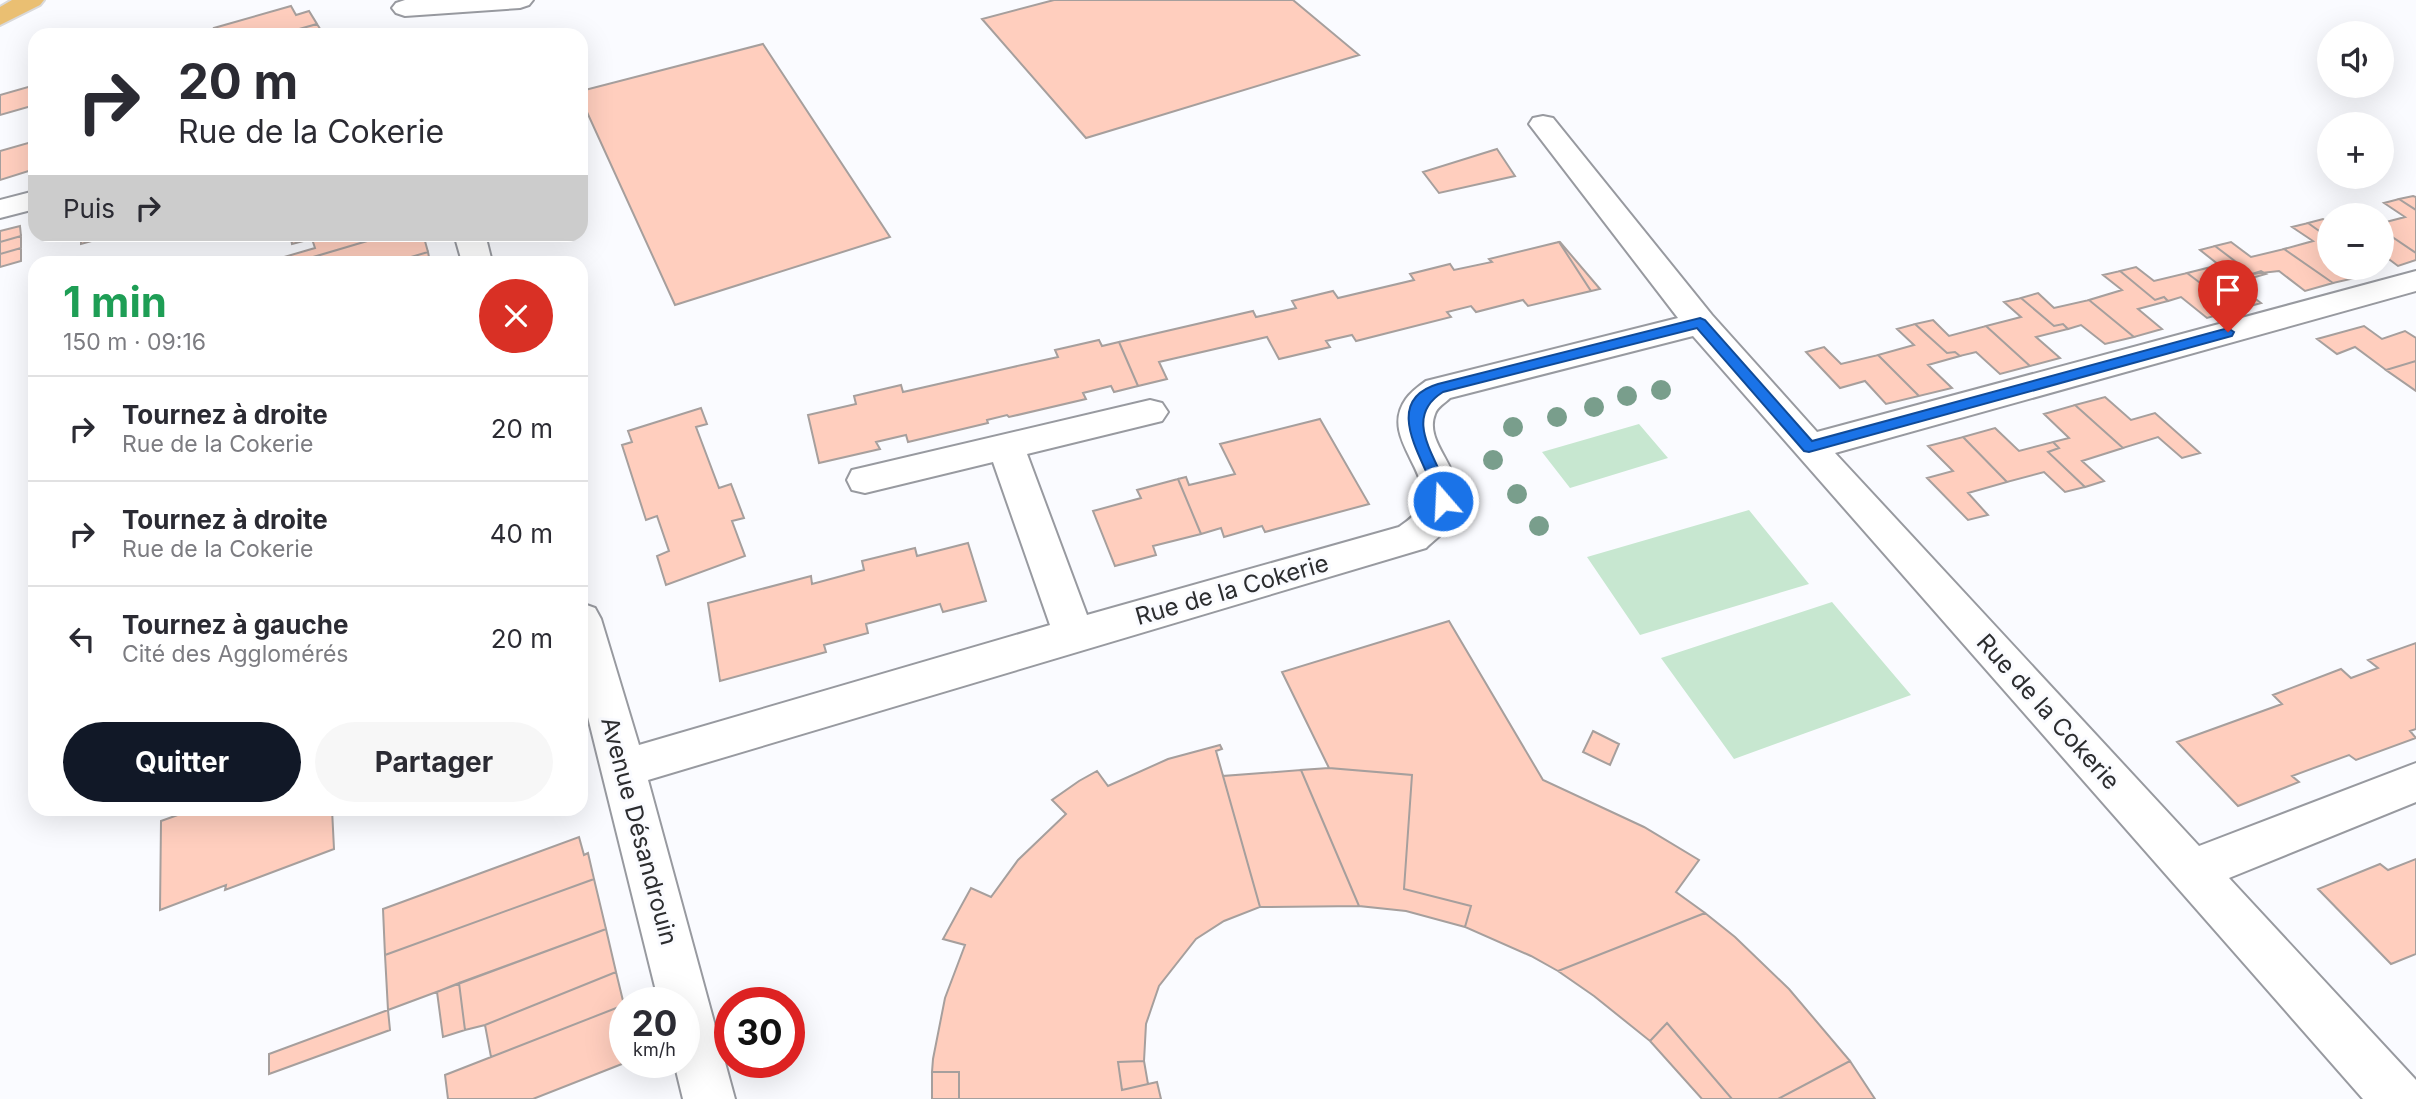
<!DOCTYPE html>
<html lang="fr">
<head>
<meta charset="utf-8">
<style>
  body { margin:0; font-family:Inter,sans-serif; background:#f7f7f7; color:#2b2b33; height:100vh; display:flex; flex-direction:column; font-size:26px; white-space:nowrap }
  * { box-sizing:border-box; margin:0 }
  p { font-size:23px; color:#7c7c81 }
  .icon { flex:none; width:38px; height:38px; fill:none; stroke:currentColor; stroke-width:2; stroke-linecap:round; stroke-linejoin:round }
  .map { position:relative; flex:1; overflow:hidden }
  .drawer { position:absolute; left:28px; top:256px; width:560px; height:560px; display:flex; flex-direction:column; background:#fff; border-radius:21px; box-shadow:0 7px 28px #0002 }
  .drawer>* { flex:none }
  .guide { position:absolute; left:28px; top:28px; width:560px; height:214px; border-radius:21px; box-shadow:0 7px 28px #0002; background:#fff; color:#2b2b33; overflow:hidden }
  .tools { position:absolute; left:2317px; top:21px; display:grid; gap:14px }
  .tools a { display:grid; place-items:center; width:77px; height:77px; border-radius:50%; background:#fff; box-shadow:0 7px 28px #0002; font-size:35px }
  .speed { position:absolute; left:609px; top:987px; display:flex; gap:14px; font-size:35px; font-weight:700; text-align:center }
  .speed>* { display:grid; place-content:center; width:91px; height:91px; border-radius:50%; background:#fff; box-shadow:0 7px 28px #0002; line-height:1 }
  .speed small { font-size:18px; font-weight:400 }
  .speed .limit { border:10px solid #d22; background:#fff; color:#111 }
  .pin { position:absolute; display:grid; place-items:center; width:60px; height:60px; color:#fff; margin:-72px -30px; border-radius:50% 50% 50% 0; rotate:-45deg; box-shadow:0 0 7px #0007 }
  .pin .icon { rotate:45deg }
  .me { position:absolute; width:77px; margin:-38px; rotate:341deg; stroke-linejoin:round; filter:drop-shadow(0 0 5px #0008) }
  .turn { display:flex; align-items:center; gap:24px; height:147px; padding:0 35px; font-size:32px }
  .turn .icon { width:91px; height:91px; stroke-width:2.5 }
  .turn b { display:block; font-size:49px; line-height:60px }
  .then { display:flex; align-items:center; height:66px; padding:0 35px; background:#0003; gap:14px; font-size:26px }
  .round { display:grid; place-items:center; flex:none; width:74px; height:74px; border-radius:37px; background:#f7f7f7 }
  .summary { display:flex; align-items:center; justify-content:space-between; height:119px; padding:0 35px }
  h1 { font-size:42px; font-weight:700; line-height:52px; color:#1e9e55 }
  .action { display:flex; gap:14px; margin-top:auto; padding:14px 35px }
  .action a { flex:1; height:80px; border-radius:42px; background:#111827; color:#fff; font-size:28px; font-weight:700; line-height:80px; text-align:center }
  .action a+a { background:#f7f7f7; color:#2b2b33 }
  ul { padding:0; list-style:none }
  li { display:flex; align-items:center; gap:21px; height:105px; padding:0 35px; border-top:2px solid #e1e1e2 }
  li div { flex:1 }
  li b { display:block; font-size:26px }
  li em { font-style:normal }
  .map>svg:first-child { display:block }
  .green { fill:#c7e7d0 }
  .building { fill:#ffcebe; stroke:#a69f9d; stroke-width:2 }
  .lines { fill:none; stroke-linecap:round; stroke-linejoin:round }
  .street-casing { stroke:#989aa0; stroke-width:4 }
  .highway-casing { stroke:#d9d9da; stroke-width:4 }
  .street { fill:#fff; fill-rule:evenodd }
  .highway { fill:#eabf72; fill-rule:evenodd }
  .tree { fill:#799e8c }
  .route { fill:#1a73e8; stroke:#114b97; stroke-width:2 }
  .labels { text-anchor:middle; stroke-width:6; stroke-linejoin:round; paint-order:stroke }
  .street-label { font-size:24px; fill:#2c2d2f; stroke:#fafbff }
</style>
</head>
<body>
<div class="map">
<svg width="2416" height="1099" viewBox="0 0 2416 1099">
  <rect width="100%" height="100%" fill="#fafbff"/>
  <!-- green -->
  <path class="green" d="M1639 424 1668 458 1570 488 1542 452Z
    M1749 510 1809 584 1640 635 1587 557Z
    M1832 602 1911 695 1734 759 1661 658Z"/>
  <!-- building -->
  <path class="building" d="M1054 0H1293L1359 55 1086 138 982 19Z
    M291 6 296 15 309 11 317 24 278 35H217L214 28Z
    M317 24 324 35H278Z
    M763 44 890 237 675 305 581 99V91Z
    M35 85V105L0 115V95Z
    M35 141V169L0 180V151Z
    M1497 149 1515 176 1439 193 1423 172Z
    M2413 196 2416 197V210L2399 199Z
    M2399 199 2416 210V253L2382 230V223L2405 217 2384 203Z
    M2323 219 2329 223V238L2308 223Z
    M2308 223 2329 238V268H2346L2359 277 2333 283 2284 249 2313 241 2292 227Z
    M20 226 21 236 0 242V231Z
    M2382 230 2416 253V260L2398 266 2382 254Z
    M81 234H117L81 244Z
    M290 234H323V236L292 244Z
    M327 234H391L296 262H267L315 248 312 239Z
    M391 234H423L428 252 394 262H321L320 255Z
    M21 236V248L0 254V242Z
    M1559 242 1591 291 1528 306 1523 300 1476 312 1471 306 1447 312 1451 317 1356 341 1352 335 1326 341 1330 347 1279 359 1267 337 1159 362 1167 379 1138 386 1119 342 1253 311 1256 317 1296 308 1292 301 1333 291 1338 298 1414 280 1410 274 1450 264 1454 270 1492 262 1489 259Z
    M1559 242H1560L1600 289 1591 291Z
    M2231 242 2251 257 2284 249 2333 283 2305 291 2279 271 2252 274 2215 246Z
    M2215 246 2252 274 2261 271 2266 274 2234 283 2261 303 2236 310 2187 273 2219 265 2200 250Z
    M21 248V261L0 267V254Z
    M428 252 429 257 412 262H394Z
    M2136 267 2154 281 2187 273 2236 310 2207 318 2181 297 2168 301 2164 297 2155 300 2120 271Z
    M2120 271 2155 300 2164 297 2168 301 2138 309 2162 329 2134 337 2089 300 2122 290 2103 275Z
    M2038 293 2054 308 2089 300 2134 337 2105 344 2081 325 2068 329 2063 324 2054 326 2021 298Z
    M2021 298 2054 326 2063 324 2068 329 2036 337 2060 358 2030 366 1986 326 2021 317 2004 302Z
    M1933 320 1949 336 1986 326 2030 366 2000 374 1976 352 1960 356 1955 352 1947 353 1915 324Z
    M1915 324 1947 353 1955 352 1960 356 1928 365 1952 388 1919 396 1878 355 1914 345 1897 329Z
    M2364 326 2382 339 2405 331 2416 338V361L2386 370 2355 347 2337 354 2317 339Z
    M1099 340 1102 346 1119 342 1138 386 1114 392 1111 386 1083 393 1086 399 1009 417 1007 415 987 420 988 423 908 442 906 435 876 442 880 449 819 463 808 415 856 404 854 396 901 385 903 392 1013 367 1058 357 1055 350Z
    M1824 347 1841 364 1878 355 1919 396 1886 404 1865 381 1840 388 1806 352Z
    M2416 361V391L2386 370Z
    M2105 397 2131 420 2155 413 2200 453 2182 458 2158 437 2123 448 2075 405Z
    M2075 405 2123 448 2082 461 2104 481 2085 487 2048 452 2059 448 2053 442 2069 438 2044 414Z
    M701 408 707 424 696 427 719 488 731 484 744 518 732 521 745 556 666 585 657 556 669 551 657 516 646 520 622 445 632 442 628 431Z
    M1320 419 1369 504 1265 532 1262 526 1224 537 1221 528 1201 534 1178 479 1186 477 1189 485 1235 474 1220 444Z
    M1995 428 2019 451 2053 442 2059 448 2048 452 2085 487 2065 492 2044 472 2007 482 1963 437Z
    M1963 437 2007 482 1968 493 1988 515 1968 520 1927 478 1953 471 1928 446Z
    M1178 479 1201 534 1153 546 1156 555 1115 566 1093 511 1141 498 1137 490Z
    M968 543 986 601 943 612 940 604 866 624 868 633 824 645 826 652 720 681 708 603 811 576 812 584 864 570 862 561 915 548 917 556Z
    M1449 621 1543 780 1644 827 1699 860 1676 892 1705 913 1558 971 1531 956 1465 927 1471 906 1404 889 1412 775 1329 768 1282 672Z
    M2416 643V729L2410 731 2416 738 2356 760 2349 755 2292 776 2299 782 2238 806 2177 742 2282 704 2273 695 2341 669 2351 678 2378 668 2368 660Z
    M1593 731 1619 744 1610 765 1583 752Z
    M1220 745 1222 749 1216 751 1260 907 1224 921 1196 939 1159 986 1146 1024 1144 1061 1118 1062 1122 1090 1157 1082 1161 1099H959V1072H932L933 1059 945 998 965 945 943 939 971 888 991 897 1018 860 1066 814 1052 800 1079 781 1097 771 1108 786 1168 759Z
    M1329 768 1412 775 1404 889 1471 906 1465 927 1406 911 1359 906 1301 770Z
    M1301 770 1359 906 1260 907 1223 776Z
    M197 808H323L324 813 332 809 334 849 225 890 226 885 160 910 161 821Z
    M579 837 584 855 588 853 594 879 385 955 383 909Z
    M2416 859V954L2391 964 2318 889 2380 864 2388 870Z
    M594 879 606 929 388 1010 385 955Z
    M1705 913 1735 937 1789 989 1850 1061 1778 1099H1732L1667 1023 1650 1041 1594 996 1558 971Z
    M606 929 616 972 485 1025 465 1030 459 983Z
    M616 972 624 1005 491 1057 485 1025Z
    M459 983 465 1030 443 1037 437 992Z
    M624 1005 625 1062H627L533 1099H448L445 1075Z
    M388 1010 390 1030 269 1074V1054Z
    M1667 1023 1732 1099H1702L1650 1041Z
    M1144 1061 1148 1084 1122 1090 1118 1062Z
    M1850 1061 1875 1099H1778Z
    M932 1072H959V1099H932Z"/>
  <g class="lines">
    <defs>
      <path id="street" d="M405 0H533L529 5 520 8 405 16 396 13 392 8 396 3Z
        M1543 116 1553 118 1712 315 1817 432 2416 271V291L1835 453 2199 846 2416 763V802L2229 878 2416 1080V1099H2363L1693 336 1450 398C1445 403 1437 407 1435 414 1421 449 1481 477 1449 526 1443 534 1433 541 1426 548L648 780 735 1099H683L674 1062H684V1003H659L581 689V603L595 608 601 619 639 745 1050 625 993 462 865 493 852 490 847 480 852 470 865 467 1150 400 1162 403 1168 412 1162 421 1027 454 1087 615 1399 527C1406 522 1415 516 1419 508 1437 474 1378 438 1406 399 1411 392 1419 386 1426 381L1678 318 1529 124 1533 118Z
        M35 191V209L0 218V200Z
        M454 234H485L492 262H462Z"/>
      <path id="highway" d="M12 0H44L40 5 0 25V7Z"/>
    </defs>
    <!-- street casing -->
    <use href="#street" class="street-casing"/>
    <!-- highway casing -->
    <use href="#highway" class="highway-casing"/>
    <!-- street -->
    <use href="#street" class="street"/>
    <!-- highway -->
    <use href="#highway" class="highway"/>
  </g>
  <!-- trees -->
  <g class="tree">
    <circle cx="1661" cy="390" r="10"/>
    <circle cx="1627" cy="396" r="10"/>
    <circle cx="1594" cy="407" r="10"/>
    <circle cx="1557" cy="417" r="10"/>
    <circle cx="1513" cy="427" r="10"/>
    <circle cx="1493" cy="460" r="10"/>
    <circle cx="1517" cy="494" r="10"/>
    <circle cx="1539" cy="526" r="10"/>
  </g>
  <!-- route -->
  <path class="route" d="M1700 318 1705 320 1812 441 2228 328 2234 332 2232 336 1809 452 1804 451 1697 328 1443 392C1398 420 1443 463 1451 501L1443 506 1437 505C1433 496 1433 487 1429 478 1415 446 1387 399 1438 384Z"/>
  <g class="labels">
    <!-- street labels -->
    <g class="street-label">
      <text transform="translate(1232 590) rotate(-16)" y="8">Rue de la Cokerie</text>
      <text transform="translate(2048 712) rotate(48)" y="8">Rue de la Cokerie</text>
      <text transform="translate(639 831) rotate(75)" y="8">Avenue Désandrouin</text>
    </g>
  </g>
</svg>
<div class="tools">
<a><svg class="icon" aria-label="sound" viewBox="0 0 24 24"><path d="M4 9h4l5-4v14l-5-4H4zM17 9q2 3 0 6"/></svg></a>
<a>+</a>
<a>−</a>
</div>
<div class="speed"><div>20<small>km/h</small></div><div class="limit">30</div></div>
<div class="pin" style="left:2228px;top:332px;background:#d93025"><svg class="icon" aria-label="arrive" viewBox="0 0 24 24"><path d="M6 21V4h12l-3 4 3 4H6"/></svg></div>
<svg class="me" style="left:1443px;top:501px" viewBox="-20 -20 40 40"><circle r="17" fill="#1a73e8" stroke="#fff" stroke-width="3"/><path d="M0-11L8 9 0 5-8 9z" fill="#fff"/></svg>
<div class="guide">
<div class="turn"><svg class="icon" aria-label="right" viewBox="0 0 24 24"><path d="M7 20v-9h11M14 6l5 5-5 5"/></svg><div><b>20 m</b>Rue de la Cokerie</div></div>
<div class="then">Puis<svg class="icon" aria-label="right" viewBox="0 0 24 24"><path d="M7 20v-9h11M14 6l5 5-5 5"/></svg></div>
</div>
<section class="drawer">
<div class="summary"><div><h1>1 min</h1><p>150 m · 09:16</p></div><a class="round" style="background:#d93025;color:#fff"><svg class="icon" aria-label="close" viewBox="0 0 24 24"><path d="M6 6l12 12M18 6L6 18"/></svg></a></div>
<ul>
<li><svg class="icon" aria-label="right" viewBox="0 0 24 24"><path d="M7 20v-9h11M14 6l5 5-5 5"/></svg><div><b>Tournez à droite</b><p>Rue de la Cokerie</p></div><em>20 m</em></li>
<li><svg class="icon" aria-label="right" viewBox="0 0 24 24"><path d="M7 20v-9h11M14 6l5 5-5 5"/></svg><div><b>Tournez à droite</b><p>Rue de la Cokerie</p></div><em>40 m</em></li>
<li><svg class="icon" aria-label="left" viewBox="0 0 24 24"><path d="M17 20v-9H6M10 6l-5 5 5 5"/></svg><div><b>Tournez à gauche</b><p>Cité des Agglomérés</p></div><em>20 m</em></li>
</ul>
<div class="action"><a>Quitter</a><a>Partager</a></div>
</section>
</div>
</body>
</html>
